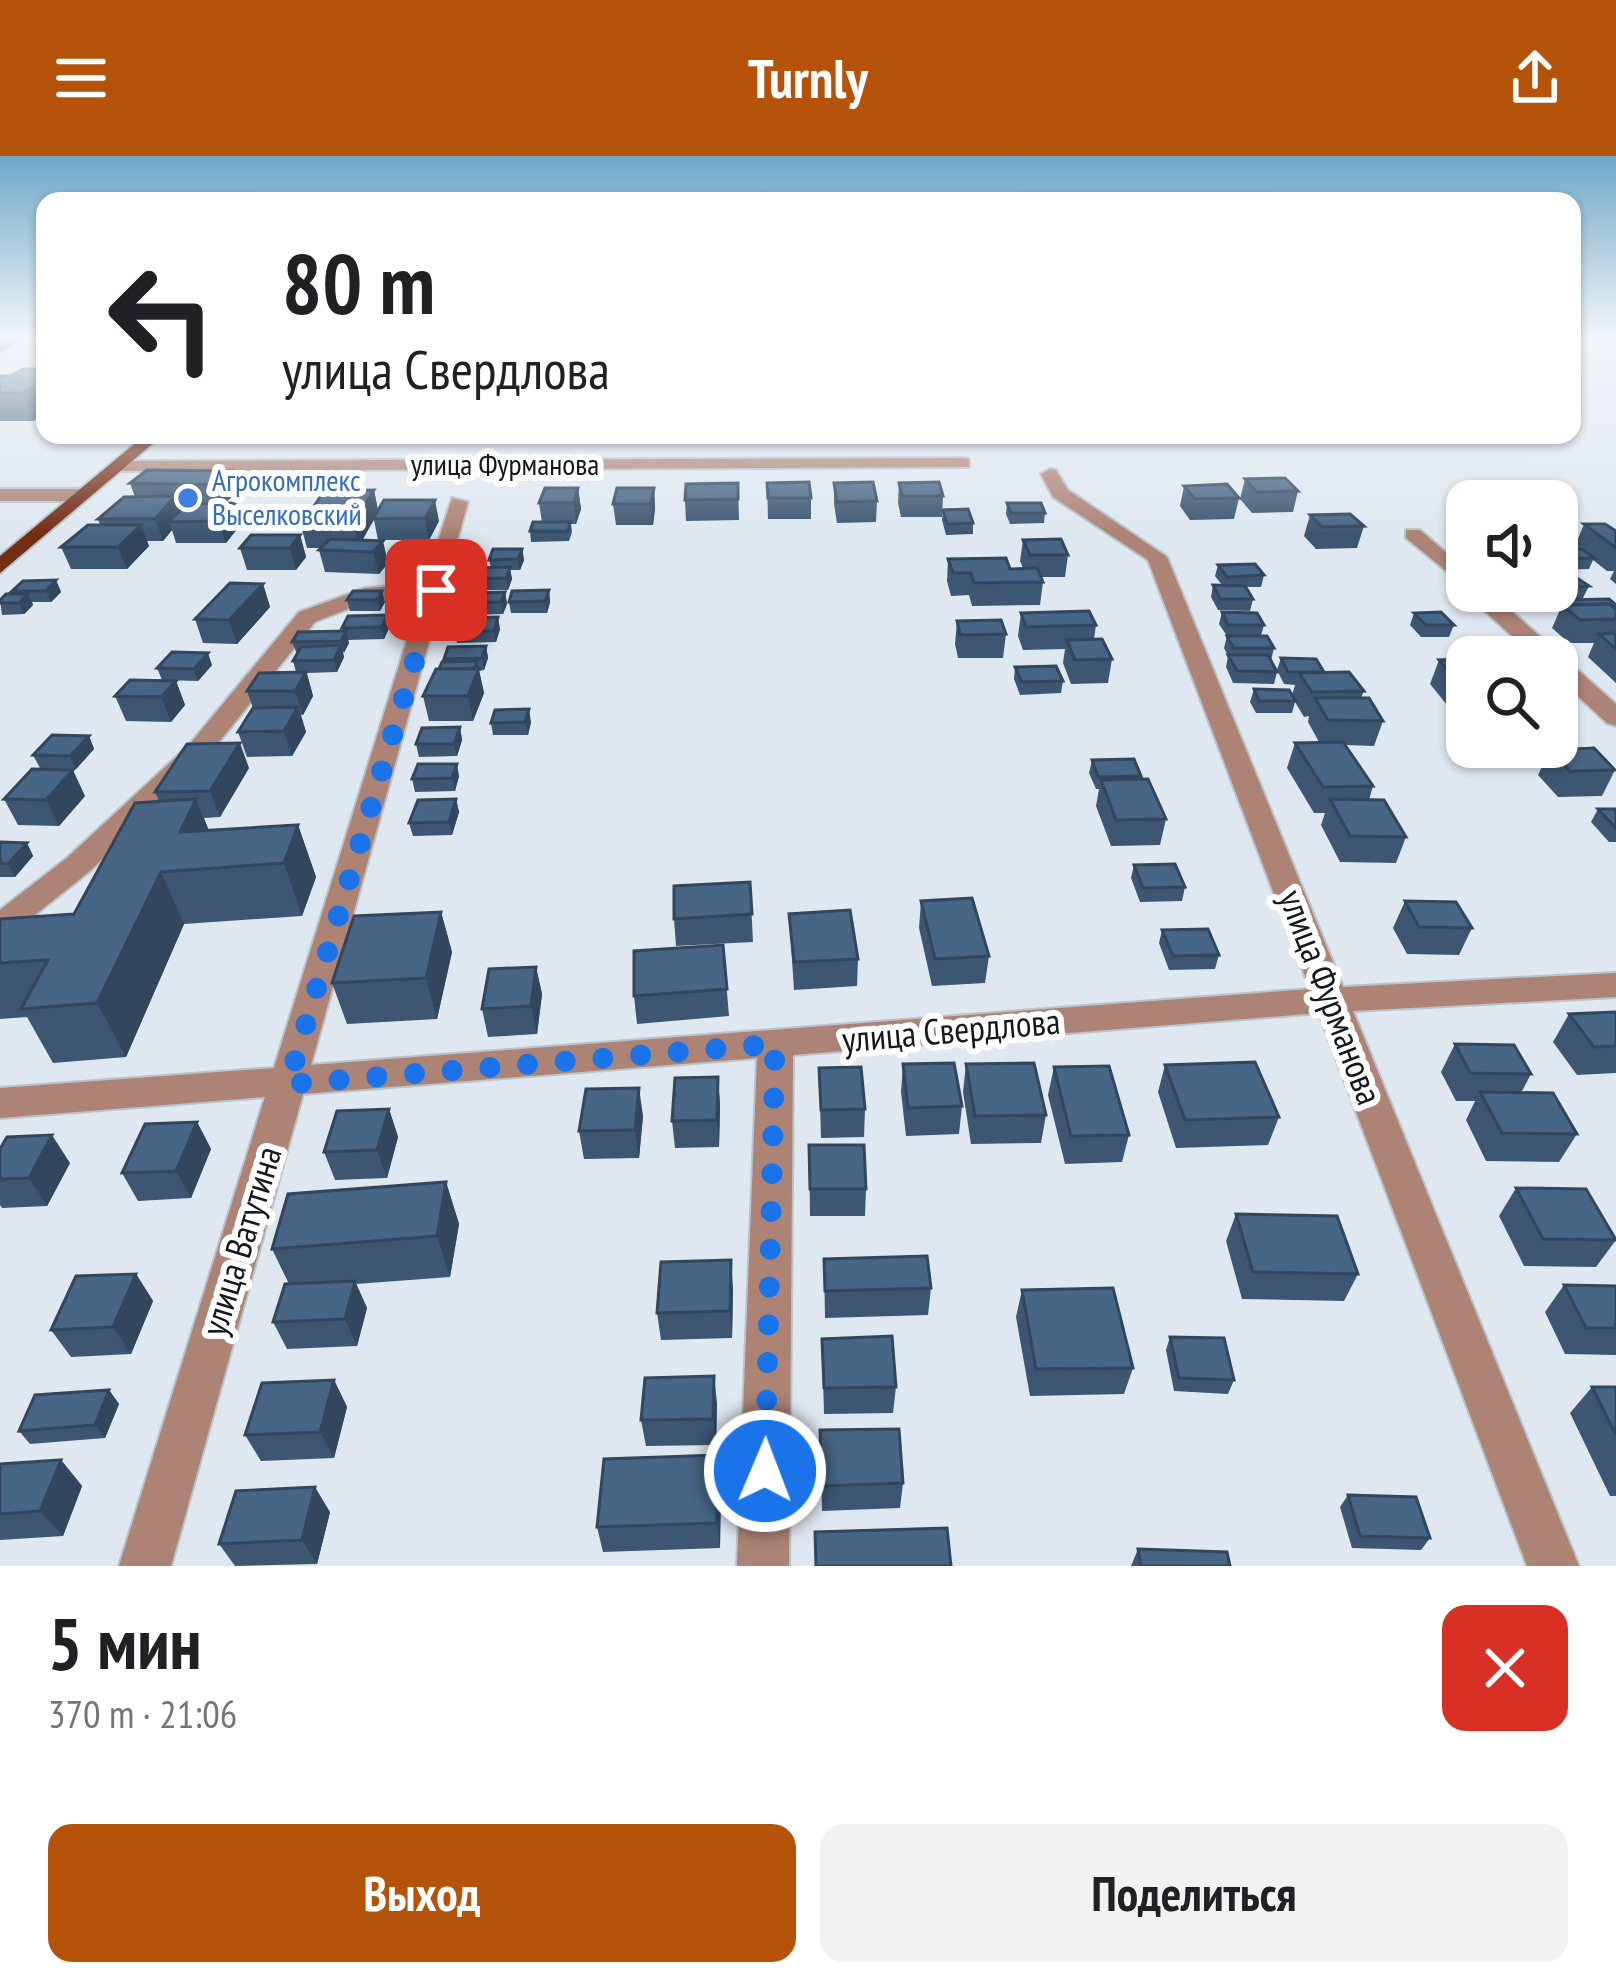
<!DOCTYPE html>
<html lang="ru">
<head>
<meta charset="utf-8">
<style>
  body { margin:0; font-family:"PT Sans Narrow",sans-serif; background:#f2f2f2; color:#202124; height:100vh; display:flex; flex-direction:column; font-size:45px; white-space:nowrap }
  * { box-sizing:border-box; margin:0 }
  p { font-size:39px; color:#757577 }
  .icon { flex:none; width:66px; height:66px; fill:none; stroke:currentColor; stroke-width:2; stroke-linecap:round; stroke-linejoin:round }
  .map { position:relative; height:1410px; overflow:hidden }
  .drawer { display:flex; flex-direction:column; background:#fff; flex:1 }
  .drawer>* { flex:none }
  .guide { position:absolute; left:36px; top:36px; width:1545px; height:252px; border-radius:24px; box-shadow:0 3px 9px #0004; background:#fff; color:#202124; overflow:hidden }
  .buttons { position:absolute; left:1446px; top:324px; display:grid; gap:24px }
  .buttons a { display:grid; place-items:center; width:132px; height:132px; border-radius:24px; background:#fff; box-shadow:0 3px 9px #0004; font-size:60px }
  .pin { position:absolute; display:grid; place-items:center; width:102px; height:102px; color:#fff; margin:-51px; border-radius:24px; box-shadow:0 6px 18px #0006 }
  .me { position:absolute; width:132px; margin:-66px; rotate:1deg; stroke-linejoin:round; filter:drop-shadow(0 0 9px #0008) }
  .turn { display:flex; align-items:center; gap:42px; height:252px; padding:0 48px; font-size:54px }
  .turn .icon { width:156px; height:156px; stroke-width:2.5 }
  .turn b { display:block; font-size:84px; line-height:102px }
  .round { display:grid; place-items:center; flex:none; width:126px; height:126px; border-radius:24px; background:#f2f2f2 }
  .headline { display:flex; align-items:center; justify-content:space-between; height:204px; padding:0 48px }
  h1 { font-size:72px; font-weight:700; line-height:90px }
  .cta { display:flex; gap:24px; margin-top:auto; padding:24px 48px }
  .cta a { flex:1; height:138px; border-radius:24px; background:#b45309; color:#fff; font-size:48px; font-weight:700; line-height:138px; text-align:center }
  .cta a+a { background:#f2f2f2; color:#202124 }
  header { display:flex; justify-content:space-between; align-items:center; height:156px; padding:0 48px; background:#b45309; color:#fff; font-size:54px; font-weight:700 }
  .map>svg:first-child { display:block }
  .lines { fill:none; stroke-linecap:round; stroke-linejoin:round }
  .minor-casing { stroke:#bac2ca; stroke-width:4 }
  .major-casing { stroke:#bac2ca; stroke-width:4 }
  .minor { fill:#ac8375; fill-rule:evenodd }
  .major { fill:#732e15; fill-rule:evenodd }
  .wall { fill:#3d5772 }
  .shaded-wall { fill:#32475d }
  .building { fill:#476585; stroke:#32475d; stroke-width:3 }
  .route { stroke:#1a73e8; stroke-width:21; stroke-dasharray:0 37.8 }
  .shop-dot { fill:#3f7fe0; stroke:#fff; stroke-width:4.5 }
  .labels { text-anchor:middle; stroke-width:12; stroke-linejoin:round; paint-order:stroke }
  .far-street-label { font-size:30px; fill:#14171b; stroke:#fff }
  .far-shop-label { font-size:30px; fill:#366cbe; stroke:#fff; text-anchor:start }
  .street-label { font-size:36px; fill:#14171b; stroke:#fff }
</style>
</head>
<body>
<header><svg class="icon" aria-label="menu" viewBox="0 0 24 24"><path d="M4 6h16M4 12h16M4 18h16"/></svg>Turnly<svg class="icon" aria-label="share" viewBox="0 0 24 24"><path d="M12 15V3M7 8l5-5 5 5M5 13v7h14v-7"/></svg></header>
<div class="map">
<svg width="1616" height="1410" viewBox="0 0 1616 1410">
  <rect width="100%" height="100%" fill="#dfe8f1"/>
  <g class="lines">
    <defs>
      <path id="minor" d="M963 302 969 303V311L119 315 110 310 119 305Z
        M1050 313 1056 314 1068 334 1167 401 1343 831 1616 817V841L1353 855 1579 1410H1527L1319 857 793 899 789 1410H737L757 902 303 938 171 1410H119L265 941 0 962V932L274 912 420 442 368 445 315 466 207 601 90 715 11 778 0 781V754L68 701 189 589 299 456 365 432 424 428 452 342 468 346 311 909 1310 833 1148 404 1053 341 1041 318Z
        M0 333H82L91 339 82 345H0Z
        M1406 374H1420L1467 415V435H1489L1616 548V570L1607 567 1557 521V501H1535L1468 440 1465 435 1467 432 1406 382Z"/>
      <path id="major" d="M145 279H163L0 417V400Z"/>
    </defs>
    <!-- minor casing -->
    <use href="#minor" class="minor-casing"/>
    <!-- major casing -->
    <use href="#major" class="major-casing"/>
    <!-- minor -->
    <use href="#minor" class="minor"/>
    <!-- major -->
    <use href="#major" class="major"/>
  </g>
  <!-- wall -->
  <path class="wall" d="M23 213 34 265H0V220H11Z
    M231 315 237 336 225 347H235L241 368 226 387H176L172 374 163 385H147L149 390 127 413H71L61 391 100 369 98 363 135 341 130 327Z
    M1245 323 1298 335 1293 356 1252 357 1240 343Z
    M738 327 739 364 686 365 685 344Z
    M767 327 811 342V363H768Z
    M834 327 877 345 876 366 837 367 834 348Z
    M899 327 943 340 942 361H901L898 347Z
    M1184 330 1239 342 1234 363 1190 364 1180 350Z
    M578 332 581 353 576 368H571L572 376 569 385 531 386 530 375 542 366 539 347Z
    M654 332 655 352 653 369H616L613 348Z
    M374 334 378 354 439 365 429 384H378L374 364 362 384 388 407 379 418 325 416 319 394 321 392H307L301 370Z
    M1007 347 1045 357 1044 367 1010 368 1006 358Z
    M943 354 973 367V378L946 379 942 364Z
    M1310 359 1364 370 1357 392 1316 393 1304 380Z
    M1584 368 1616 375V428L1610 423 1614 415H1607L1593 404 1589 413 1557 414V394L1579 393 1575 390Z
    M300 379 306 401 296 414H247L240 392Z
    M1023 384 1068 399 1065 421H1041L1043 426 1040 449 972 450 969 439 951 440 947 425 948 403 1010 413 1023 412 1020 405Z
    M522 393 524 404 520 414H510L512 423 508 434H473L470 423 491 412 489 404Z
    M1218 409 1264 419 1261 431H1246L1253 443 1250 455 1218 454 1211 441 1213 429H1222L1215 420Z
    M1557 420 1589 430 1582 444 1616 449V527L1588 501 1594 487H1569L1552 472 1560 454 1516 456 1504 445 1508 435H1557Z
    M56 424 61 436 51 446H32L33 449 24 458 2 459 0 444 14 438 12 435Z
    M263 428 270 451 237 488 203 487 195 463Z
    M549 434 550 446 547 457H511L509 446Z
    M353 435 385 446 380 455H350L347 444Z
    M505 436 507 448 503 458 470 459 468 447Z
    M1222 456 1264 469 1261 480 1274 492 1271 504 1277 516 1274 528 1233 527 1226 511 1228 500 1224 492 1227 480 1219 468Z
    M1021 457 1096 469 1094 483 1112 503 1108 527 1071 528 1063 507 1065 493 1023 494 1018 480Z
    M1414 457 1454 469 1449 481H1421L1410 469Z
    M957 465 1006 478 1003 502H958L955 488Z
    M390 470 384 483 348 484 349 487 343 497 344 501 337 516 307 517 313 540 303 559H301L306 576 292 600 247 601 238 576 253 552 247 535 296 516 293 505 297 498 292 486 343 475 342 472Z
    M500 473 496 486 457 487 455 475Z
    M486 490 488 502 484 514 479 515 484 537 473 565H429L423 540 444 506V503Z
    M1281 502 1324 516 1364 535 1361 542 1383 565 1374 590 1346 589 1373 630 1369 644 1406 681 1396 707 1340 706 1321 669 1325 657H1314L1287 612 1295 587 1319 586 1308 566 1309 560 1304 561 1295 546 1292 557H1256L1250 546 1254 533 1292 539 1295 529 1284 528 1277 514Z
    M1467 503V559L1456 560 1430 528 1439 504Z
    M212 509 198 525 162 524 157 512Z
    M1015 511 1063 525 1061 537 1020 539 1014 523Z
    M176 525 185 549 171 566 126 565 115 540Z
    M531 566 528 579H493L491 567Z
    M460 571 462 584 457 600 419 601 416 588Z
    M89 580 94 593 76 613 40 612 33 599Z
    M1550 594 1615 614 1602 640 1558 641 1538 619Z
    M1092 604 1141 620V623L1166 663 1160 689 1111 690 1096 650 1099 633H1096L1089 617Z
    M249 612 220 661 204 662 209 675 298 669 316 721 302 760 184 768 126 901 53 907 27 861 0 863V763L74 758 159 645 155 636Z
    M459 620 455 635 415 636 412 623Z
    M85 640 59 670 18 669 4 643Z
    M456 643 459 656 452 679 413 680 409 667Z
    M1598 653H1616V686H1609L1591 666Z
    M0 686 27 687 33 700 15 721H0Z
    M1134 709 1185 731 1182 745 1140 746 1131 722Z
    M750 726 753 786 676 790 674 763Z
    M921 745 989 800 985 827 932 830 919 772Z
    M1405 745 1472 772 1459 799 1407 798 1393 772Z
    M441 756 452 796 437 863 347 868 332 827Z
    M789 758 858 803 857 830 794 834Z
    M1162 774 1219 799 1215 813 1169 814 1159 787Z
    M723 789 729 860 637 868 634 840Z
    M536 811 542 838 537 878 488 881 482 853Z
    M1616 856V917L1577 919 1553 886 1569 858Z
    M1455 888 1531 918 1521 937 1577 978 1559 1006 1486 1005 1466 964 1475 945H1456L1441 916Z
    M903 908 962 950 959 978 906 980 901 936Z
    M966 908 1046 959 1041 987 971 988 963 936Z
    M1165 909 1279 961 1268 989 1176 992 1158 936Z
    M1054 911 1129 979 1122 1006 1065 1008 1048 939Z
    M819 912 865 953 864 981 821 982Z
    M718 921 720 949 719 991 675 992 672 965Z
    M389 953 398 981 387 1022 335 1024 324 996Z
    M643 960 639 1002 584 1003 579 975Z
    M197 966 211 993 191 1042 138 1045 122 1017Z
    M809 989 866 1033 865 1060H810Z
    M0 993 70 1007 47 1050 2 1052 0 1049Z
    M446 1026 459 1068 450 1121 356 1128 367 1152 357 1190 287 1193 273 1166 289 1128 272 1093Z
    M1516 1032 1616 1084 1596 1111 1524 1110 1499 1060Z
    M1236 1058 1358 1118 1344 1145 1242 1143 1226 1085Z
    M824 1103 931 1132 928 1159 825 1162Z
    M136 1118 153 1145 131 1198 71 1201 51 1174Z
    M1564 1129 1616 1130V1199L1565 1198 1545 1156Z
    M733 1132 732 1182 661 1184 657 1157Z
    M1022 1134 1133 1212 1124 1238 1030 1240 1016 1161Z
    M1170 1181 1234 1224 1228 1238 1174 1235 1166 1194Z
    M822 1183 896 1231 893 1257 824 1258Z
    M334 1224 347 1251 334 1302 261 1305 245 1279Z
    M1592 1231H1616V1340H1610L1570 1257Z
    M109 1234 119 1248 105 1282 30 1288 19 1275Z
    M717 1247 716 1289 646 1290 641 1264Z
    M820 1274 903 1327 900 1352 822 1355Z
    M61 1304 82 1330 63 1380 0 1384V1308Z
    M721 1325 720 1392 603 1396 597 1371Z
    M1348 1339 1430 1382 1421 1394 1352 1392 1340 1351Z
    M330 1356 317 1408 235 1410 219 1388Z
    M1138 1393 1230 1410H1131Z"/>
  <!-- shaded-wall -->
  <path class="shaded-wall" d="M0 180H28L0 197Z
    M45 223V257L34 265 23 237Z
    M231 315 237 336 223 349 216 329Z
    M578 332 581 353 576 368 574 347Z
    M654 332 655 352 653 369 651 348Z
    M374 334 378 355 359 391 353 369Z
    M175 340 182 361 169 366 172 374 163 385 155 363Z
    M435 344 439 365 429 384 425 362Z
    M235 347 241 368 226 387 219 365Z
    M141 369 149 390 127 413 118 391Z
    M300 379 306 401 296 414 290 392Z
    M383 385 388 407 379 418 373 396Z
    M522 393 524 404 520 414 518 403Z
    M510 411 512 423 508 434 506 422Z
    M56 424 61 436 51 446 46 435Z
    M263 428 270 451 237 488 229 464Z
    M549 434 550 446 547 457 545 445Z
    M382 435 385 446 380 455 377 444Z
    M505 436 507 448 503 458 501 446Z
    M28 438 33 449 24 458 19 447Z
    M387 459 390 470 384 483 382 471Z
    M498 461 500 473 496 486 494 475Z
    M346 475 349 487 344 497 341 485Z
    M341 489 344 501 337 516 334 504Z
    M486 490 488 502 484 514 482 502Z
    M208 497 212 509 198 525 194 513Z
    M477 505 484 537 473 565 468 540Z
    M306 516 313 540 303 559 295 535Z
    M176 525 185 549 171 566 161 541Z
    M298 551 306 576 292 600 284 575Z
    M529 553 531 566 528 579 525 566Z
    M460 571 462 584 457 600 454 588Z
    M89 580 94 593 76 613 70 600Z
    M240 587 249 612 220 661 210 635Z
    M457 608 459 620 455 635 452 622Z
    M73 614 85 640 59 670 46 644Z
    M196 643 217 695 180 676Z
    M456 643 459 656 452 679 449 666Z
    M298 669 316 721 302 760 284 707Z
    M27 687 33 700 15 721 8 708Z
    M161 716 184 768 126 901 97 847Z
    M441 756 452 796 437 863 426 822Z
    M536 811 542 838 537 878 531 850Z
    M718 921 720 949 719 991 717 964Z
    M639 932 643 960 639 1002 635 974Z
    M389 953 398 981 387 1022 377 994Z
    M197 966 211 993 191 1042 176 1015Z
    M52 979 70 1007 47 1050 29 1022Z
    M446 1026 459 1068 450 1121 437 1080Z
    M731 1104 733 1132 732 1182 730 1155Z
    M136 1118 153 1145 131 1198 113 1171Z
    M355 1125 367 1152 357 1190 345 1163Z
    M714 1220 717 1247 716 1289 713 1263Z
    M334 1224 347 1251 334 1302 320 1276Z
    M109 1234 119 1248 105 1282 95 1269Z
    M718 1299 721 1325 720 1392 717 1367Z
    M61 1304 82 1330 63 1380 40 1355Z
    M315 1331 330 1356 317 1408 302 1384Z"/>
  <!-- building -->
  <path class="building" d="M23 213H45V223L23 237H0V220H11Z
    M147 314 231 315 216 329 130 327Z
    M1285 322 1298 335 1257 336 1245 323Z
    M809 326 811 342H768L767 327Z
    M873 326 877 345 837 346 834 327Z
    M939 326 943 340H902L899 327Z
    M738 327V343L685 344 686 328Z
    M1227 328 1239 342 1195 343 1184 330Z
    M545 332H578L574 347H539Z
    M617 332H654L651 348H613Z
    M374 334 353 369 301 370 324 335Z
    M175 340 155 363H98L124 341Z
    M384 344H435L425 362 373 363Z
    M235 347 219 365 169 366 186 348Z
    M1007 347H1041L1045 357H1011Z
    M968 353 973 367 947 368 943 354Z
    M1350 358 1364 370 1322 371 1310 359Z
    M533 366H570L568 375H530Z
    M1584 368H1605L1616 375V392Z
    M88 369H141L118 391H61Z
    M251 379H300L290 392H240Z
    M330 383 383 385 373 396 319 394Z
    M1061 383 1068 399H1030L1023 384Z
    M493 393H522L518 403 489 404Z
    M1582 393 1594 402 1557 403V394Z
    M1006 402 1010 413 1037 412 1043 426 974 427 971 417H953L948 403Z
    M1255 408 1264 419 1227 421 1218 409Z
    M510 411 506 422 470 423 475 412Z
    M1557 420H1574L1589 430 1557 432Z
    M56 424 46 435H12L23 425Z
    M230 427 263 428 229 464 195 463Z
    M1213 429 1245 430 1253 443H1220Z
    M549 434 545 445 509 446 512 435Z
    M353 435H382L377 444H347Z
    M505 436 501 446 468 447 472 437Z
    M6 438H28L19 447H0V444Z
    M1609 443 1616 449V452L1609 448 1573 449 1568 444Z
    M1609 448 1616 453V463L1580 464 1562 449Z
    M1089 455 1096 469 1026 471 1021 457Z
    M1222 456 1257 457 1264 469H1228Z
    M1441 456 1454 469H1426L1414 457Z
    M387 459 382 471 342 472 348 460Z
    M498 461 494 475H455L460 462Z
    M1001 464 1006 478 960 479 957 465Z
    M346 475 341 485 292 486 298 476Z
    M1616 477V493L1599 478Z
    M1227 480H1267L1274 492H1233Z
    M1102 483 1112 503 1075 504 1067 484Z
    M341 489 334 504 293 505 301 491Z
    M486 490 482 502 444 503 448 491Z
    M172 496 208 497 194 513 157 512Z
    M1228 499H1268L1277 516 1237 515Z
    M1281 502 1316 503 1324 516H1288Z
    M1467 503V535H1466L1439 504Z
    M477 505 474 513H439L442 506Z
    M1056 510 1063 525 1022 526 1015 511Z
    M479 512 468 540H423L436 513Z
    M306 516 295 535H247L259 517Z
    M1349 516 1364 535 1312 536 1299 517Z
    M130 524 176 525 161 541 115 540Z
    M1254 533 1289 534 1296 545H1259Z
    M1315 542H1369L1383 565 1328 564Z
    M298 551 284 575 238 576 253 552Z
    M529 553 525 566 491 567 495 554Z
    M460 571 454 588H416L422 572Z
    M52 579 89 580 70 600 33 599Z
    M1343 586 1373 630 1323 631 1295 587Z
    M240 587 210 635 155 636 187 588Z
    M1594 592 1615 614 1570 615 1550 594Z
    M1134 603 1141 620 1098 621 1092 604Z
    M418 608H457L452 622 412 623Z
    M32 613 73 614 46 644 4 643Z
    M1148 623 1166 663 1116 664 1101 624Z
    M196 643 180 676 298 669 284 707 161 716 97 847 21 853 48 804 0 807V763L74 758 135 647Z
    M456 643 449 666 409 667 418 644Z
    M1330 643 1384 644 1406 681 1350 680Z
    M1598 653H1616V672Z
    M0 686 27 687 8 708 0 707Z
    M1175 708 1185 731 1143 732 1134 709Z
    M750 726 752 758 674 763V730Z
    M972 742 989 800 935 803 921 745Z
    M1405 745 1456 746 1472 772 1419 771Z
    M850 754 858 803 794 806 789 758Z
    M441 756 426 822 332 827 354 760Z
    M1208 773 1219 799 1173 800 1162 774Z
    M723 789 727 833 634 840V795Z
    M536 811 531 850 482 853 489 813Z
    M1616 856V890L1594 891 1569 858Z
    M1455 888 1514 889 1531 918 1470 917Z
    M1255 906 1279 961 1185 964 1165 909Z
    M954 907 962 950 908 952 903 908Z
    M1034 907 1046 959 975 960 966 908Z
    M1109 910 1129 979 1071 980 1054 911Z
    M861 911 865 953 821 954 819 912Z
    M718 921 717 964 672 965 675 922Z
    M639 932 635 974 579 975 586 933Z
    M1480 936 1553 937 1577 978 1502 977Z
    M389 953 377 994 324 996 337 955Z
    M197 966 176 1015 122 1017 145 968Z
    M52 979 29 1022 0 1023V993L7 981Z
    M809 989H864L866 1033H810Z
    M446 1026 437 1080 272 1093 288 1038Z
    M1516 1032 1586 1033 1616 1084 1543 1083Z
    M1236 1058 1337 1060 1358 1118 1253 1116Z
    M927 1100 931 1132 825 1135 824 1103Z
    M731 1104 730 1155 657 1157 661 1106Z
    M136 1118 113 1171 51 1174 76 1120Z
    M355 1125 345 1163 273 1166 285 1128Z
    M1564 1129 1616 1130V1172H1586Z
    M1113 1132 1133 1212 1036 1213 1022 1134Z
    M892 1180 896 1231 824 1232 822 1183Z
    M1170 1181 1224 1182 1234 1224 1179 1222Z
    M714 1220 713 1263 641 1264 645 1222Z
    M334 1224 320 1276 245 1279 262 1227Z
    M1592 1231H1616V1279Z
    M109 1234 95 1269 19 1275 35 1239Z
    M899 1273 903 1327 822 1330 820 1274Z
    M718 1299 717 1367 597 1371 604 1303Z
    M61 1304 40 1355 0 1358V1308Z
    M315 1331 302 1384 219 1388 236 1335Z
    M1348 1339 1416 1341 1430 1382 1360 1380Z
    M947 1372 951 1410H816L815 1376Z
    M1138 1393 1227 1396 1230 1410H1141Z"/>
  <!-- sky -->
  <linearGradient id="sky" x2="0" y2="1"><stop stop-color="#6fa8c8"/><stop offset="0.48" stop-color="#f1f5f9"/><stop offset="1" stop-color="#f1f5f9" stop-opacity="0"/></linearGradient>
  <rect width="1616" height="378" fill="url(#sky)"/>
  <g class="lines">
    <!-- route -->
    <path class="route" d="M436 434 288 928 775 888 765 1315"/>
  </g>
  <!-- markers -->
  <circle class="shop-dot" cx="188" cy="342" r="12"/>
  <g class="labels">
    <!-- far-street labels -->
    <g class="far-street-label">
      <text x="505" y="319">улица Фурманова</text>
    </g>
    <!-- far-shop labels -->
    <g class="far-shop-label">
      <text x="212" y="335">Агрокомплекс<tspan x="212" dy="34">Выселковский</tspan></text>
    </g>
    <!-- street labels -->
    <g class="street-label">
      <text transform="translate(1331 841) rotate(69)" y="13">улица Фурманова</text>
      <text transform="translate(951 874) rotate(-5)" y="13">улица Свердлова</text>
      <text transform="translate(241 1085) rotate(-73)" y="13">улица Ватутина</text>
    </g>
  </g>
</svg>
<div class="buttons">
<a><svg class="icon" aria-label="sound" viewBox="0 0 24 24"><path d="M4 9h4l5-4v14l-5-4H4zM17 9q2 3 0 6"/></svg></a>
<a><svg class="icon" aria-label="search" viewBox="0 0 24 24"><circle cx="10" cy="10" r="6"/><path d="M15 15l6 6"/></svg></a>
</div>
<div class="pin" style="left:436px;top:434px;background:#d93025"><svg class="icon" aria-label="arrive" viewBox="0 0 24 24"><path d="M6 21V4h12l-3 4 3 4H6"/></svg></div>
<svg class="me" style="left:765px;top:1315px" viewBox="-20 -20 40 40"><circle r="17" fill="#1a73e8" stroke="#fff" stroke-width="3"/><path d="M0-11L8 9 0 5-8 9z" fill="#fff"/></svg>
<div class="guide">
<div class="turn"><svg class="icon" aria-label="left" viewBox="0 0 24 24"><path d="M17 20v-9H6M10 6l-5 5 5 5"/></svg><div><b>80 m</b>улица Свердлова</div></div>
</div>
</div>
<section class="drawer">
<div class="headline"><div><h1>5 мин</h1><p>370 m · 21:06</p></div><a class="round" style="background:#d93025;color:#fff"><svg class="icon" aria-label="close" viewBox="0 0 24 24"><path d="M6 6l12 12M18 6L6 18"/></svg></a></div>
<div class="cta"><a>Выход</a><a>Поделиться</a></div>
</section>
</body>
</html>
